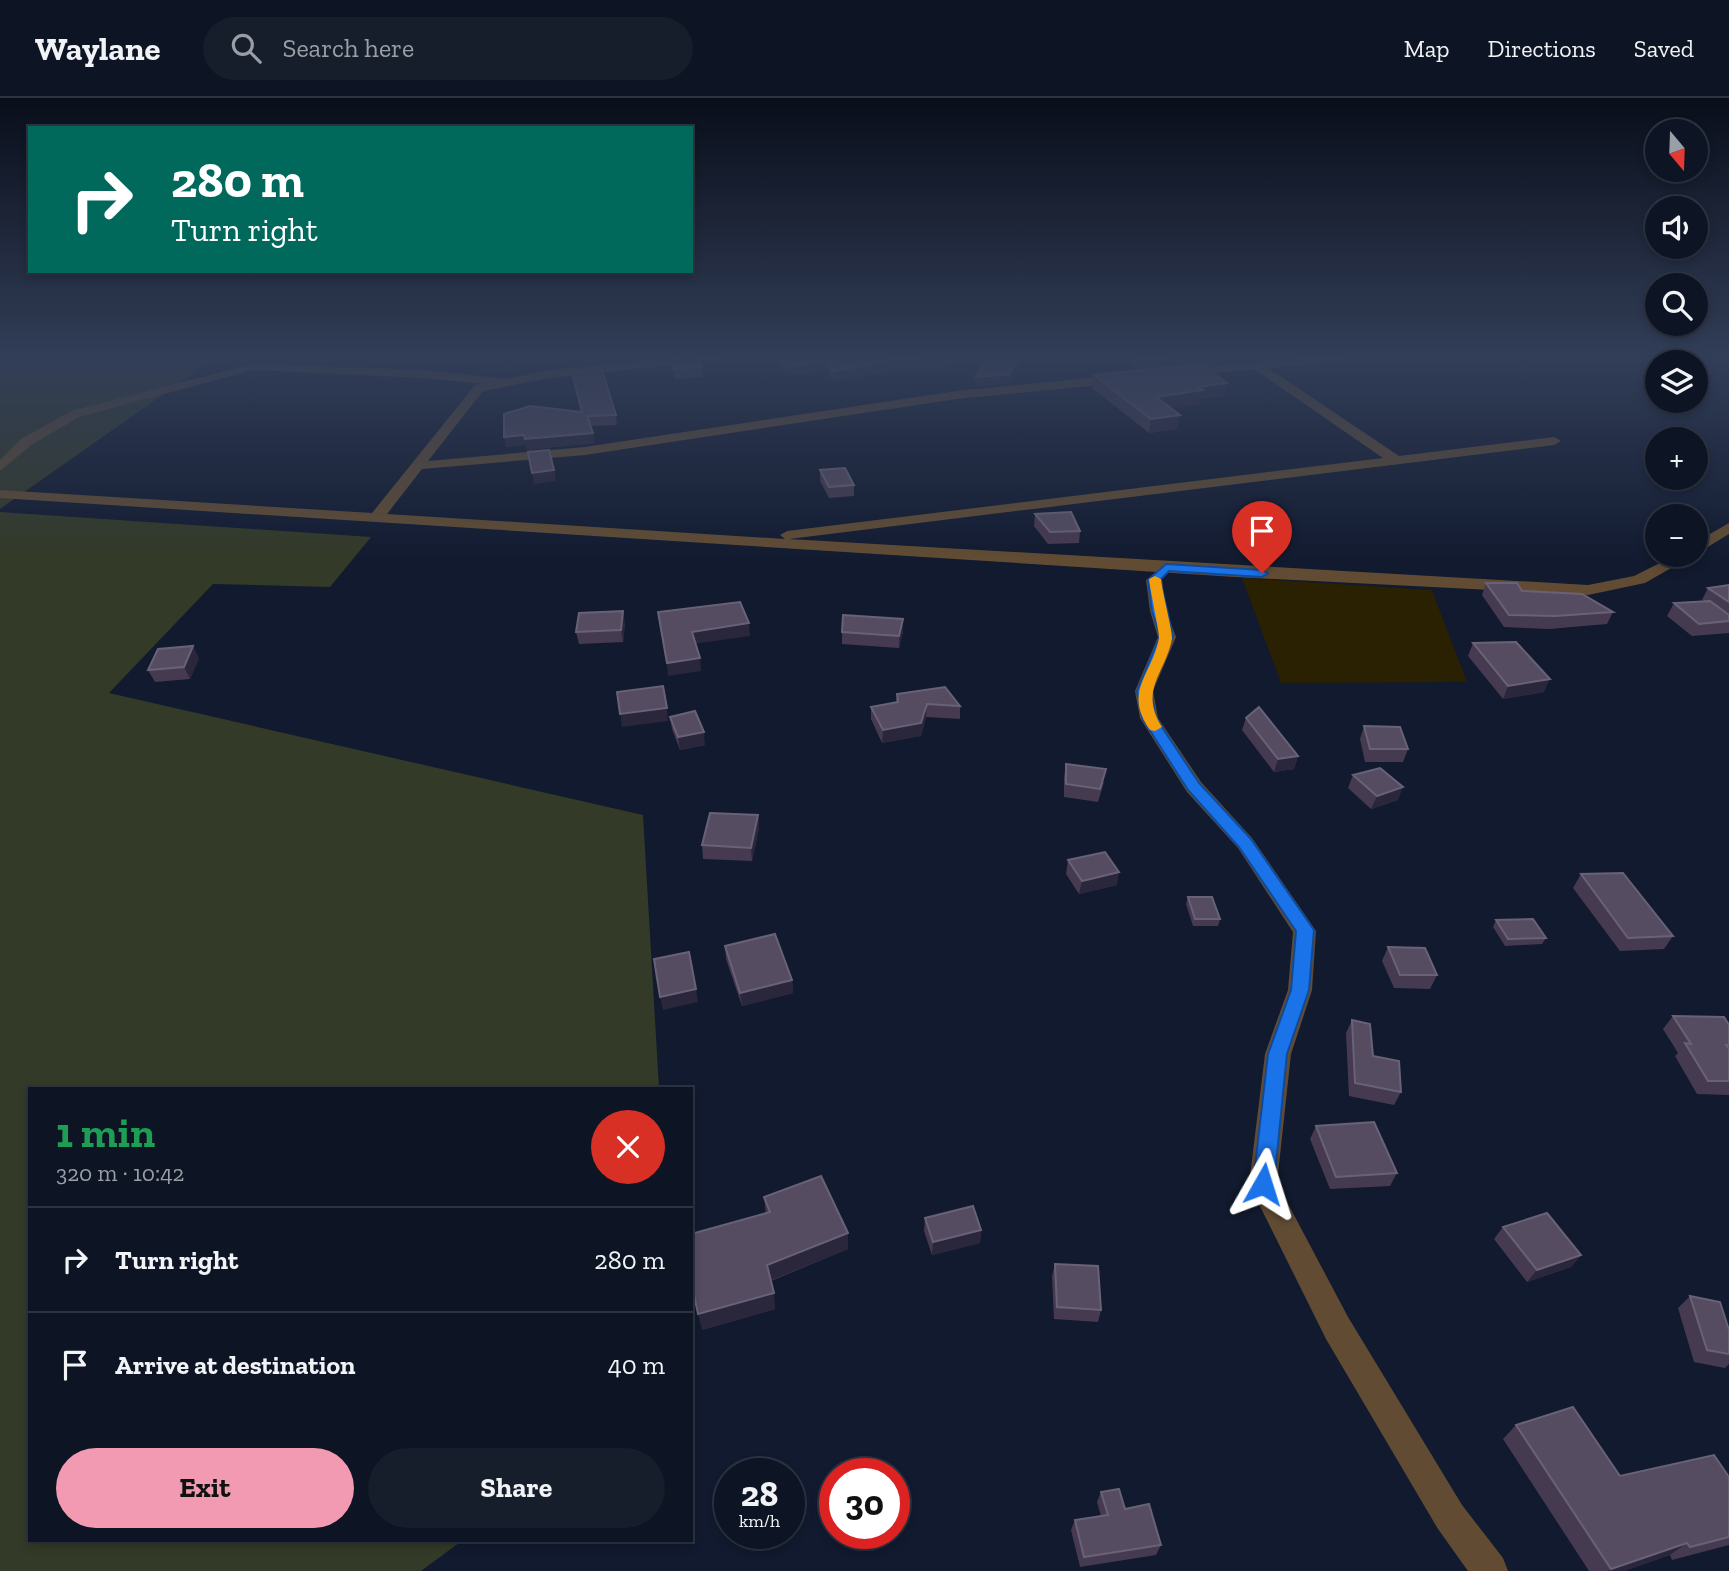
<!DOCTYPE html>
<html lang="en">
<head>
<meta charset="utf-8">
<style>
  body { margin:0; font-family:"Zilla Slab",serif; background:#161d2b; color:#f1f3f6; height:100vh; display:flex; flex-direction:column; font-size:26px; white-space:nowrap }
  * { box-sizing:border-box; margin:0 }
  p { font-size:23px; color:#9a9ea6 }
  .icon { flex:none; width:38px; height:38px; fill:none; stroke:currentColor; stroke-width:2; stroke-linecap:round; stroke-linejoin:round }
  .map { position:relative; flex:1; overflow:hidden }
  .drawer { position:absolute; left:28px; top:989px; width:665px; height:455px; display:flex; flex-direction:column; background:#0d1423; border-radius:0px; box-shadow:0 4px 10px #0003,0 0 0 2px #2d3341 }
  .drawer>* { flex:none }
  .banner { position:absolute; left:28px; top:28px; width:665px; height:147px; border-radius:0px; box-shadow:0 4px 10px #0003,0 0 0 2px #2d3341; background:#00695c; color:#fff; overflow:hidden }
  .needle { width:46px; rotate:161deg }
  .tools { position:absolute; left:1645px; top:21px; display:grid; gap:14px }
  .tools a { display:grid; place-items:center; width:63px; height:63px; border-radius:50%; background:#0d1423; box-shadow:0 4px 10px #0003,0 0 0 2px #2d3341; font-size:35px }
  .speed { position:absolute; left:714px; top:1360px; display:flex; gap:14px; font-size:35px; font-weight:700; text-align:center }
  .speed>* { display:grid; place-content:center; width:91px; height:91px; border-radius:50%; background:#0d1423; box-shadow:0 4px 10px #0003,0 0 0 2px #2d3341; line-height:1 }
  .speed small { font-size:18px; font-weight:400 }
  .speed .limit { border:10px solid #d22; background:#fff; color:#111 }
  .pin { position:absolute; display:grid; place-items:center; width:60px; height:60px; color:#fff; margin:-72px -30px; border-radius:50% 50% 50% 0; rotate:-45deg; box-shadow:0 0 7px #0007 }
  .pin .icon { rotate:45deg }
  .me { position:absolute; width:77px; margin:-38px; rotate:6deg; stroke-linejoin:round; filter:drop-shadow(0 0 5px #0008) }
  .turn { display:flex; align-items:center; gap:24px; height:147px; padding:0 28px; font-size:32px }
  .turn .icon { width:91px; height:91px; stroke-width:2.5 }
  .turn b { display:block; font-size:49px; line-height:60px }
  .round { display:grid; place-items:center; flex:none; width:74px; height:74px; border-radius:37px; background:#161d2b }
  .head { display:flex; align-items:center; justify-content:space-between; height:119px; padding:0 28px }
  h1 { font-size:42px; font-weight:700; line-height:52px; color:#1e9e55 }
  .cta { display:flex; gap:14px; margin-top:auto; padding:14px 28px }
  .cta a { flex:1; height:80px; border-radius:42px; background:#f19ab2; color:#111; font-size:28px; font-weight:700; line-height:80px; text-align:center }
  .cta a+a { background:#161d2b; color:#f1f3f6 }
  ul { padding:0; list-style:none }
  li { display:flex; align-items:center; gap:21px; height:105px; padding:0 28px; border-top:2px solid #2d3341 }
  li div { flex:1 }
  li b { display:block; font-size:26px }
  li em { font-style:normal }
  header { display:flex; align-items:center; gap:42px; box-sizing:border-box; height:98px; padding:0 35px; background:#0d1423; border-bottom:2px solid #2d3341 }
  header strong { font-size:33px }
  nav { display:flex; gap:38px; margin-inline-start:auto; font-size:24px }
  .search { width:490px; height:63px; background:#161d2b; display:flex; align-items:center; gap:18px; box-sizing:border-box; padding:0 24px; border-radius:38px; color:#9a9ea6; font-size:26px }
  .map>svg:first-child { display:block }
  .green { fill:#333a27 }
  .sand { fill:#292101 }
  .lines { fill:none; stroke-linecap:round; stroke-linejoin:round }
  .street { fill:#614c33; fill-rule:evenodd }
  .wall { fill:#463a51 }
  .shaded-wall { fill:#2a263c }
  .building { fill:#554c61; stroke:#696276; stroke-width:2 }
  .route { fill:#1a73e8; stroke:#114b97; stroke-width:2 }
  .slow { fill:#f59e0b }
</style>
</head>
<body>
<header>
<strong>Waylane</strong>
<div class="search"><svg class="icon" aria-label="search" viewBox="0 0 24 24"><circle cx="10" cy="10" r="6"/><path d="M15 15l6 6"/></svg>Search here</div>
<nav><a>Map</a><a>Directions</a><a>Saved</a></nav>
</header>
<div class="map">
<svg width="1729" height="1473" viewBox="0 0 1729 1473">
  <rect width="100%" height="100%" fill="#111a2f"/>
  <!-- green -->
  <path class="green" d="M0 258H218L0 411Z
    M0 414 371 439 330 489 213 486 109 595 643 717 659 990H30V1442H463L421 1473H0Z"/>
  <!-- sand -->
  <path class="sand" d="M1242 480 1432 492 1467 584 1281 585Z"/>
  <g class="lines">
    <!-- street -->
    <path class="street" d="M697 258H735L729 261 549 280 483 293 428 363 585 349 957 293 1121 277 1127 281 1121 285 957 301 585 357 422 371 387 416 785 441 780 437 787 433 1383 360 1254 271 1181 279 1175 275 1181 271 1321 258H1359L1353 261 1268 270 1399 358 1554 339 1561 343 1554 347 789 441 1588 487 1634 478 1676 457H1694L1645 485 1588 497 1235 479 0 400V392L372 415 475 287 483 286 425 280 253 272 79 319 31 347 0 373V362L21 341 71 313 253 266 425 272 506 281 549 272Z
      M1729 425V436L1696 456V444Z
      M1154 477 1162 482 1166 513 1176 539 1153 593 1158 620 1201 684 1252 740 1316 833 1312 892 1291 956 1277 1085 1348 1219 1462 1407 1503 1460 1508 1473H1468L1438 1431 1326 1241 1249 1086 1265 956 1288 892 1293 834 1238 750 1187 694 1140 620 1135 593 1158 539 1150 513 1146 482Z"/>
  </g>
  <!-- wall -->
  <path class="wall" d="M700 258 703 279 674 281 672 260Z
    M776 258H1024L1008 285 976 288V279L985 264 908 272 907 270 833 283 828 273 787 277Z
    M1120 258H1292L1202 267 1225 298 1201 301V306L1171 310 1180 317 1177 331 1149 335 1092 290 1094 277 1141 272Z
    M572 275 616 317 617 327 591 328 594 345 527 352 526 347 506 349 581 314Z
    M820 372 854 387V398L829 400 820 383Z
    M1035 416 1080 433 1079 445 1048 446 1034 428Z
    M1486 485 1522 493 1613 514 1607 526 1549 531 1504 529 1482 497Z
    M1729 487V535L1692 538 1667 518 1674 505 1704 503 1702 502 1708 490Z
    M903 521V533L899 550 842 546V534Z
    M625 525 623 544 579 546 576 534Z
    M1473 545 1544 594 1503 601 1468 558Z
    M199 560 190 581 155 584 148 572Z
    M897 596 960 608V621L926 619 921 638 882 645 871 621V609L896 604Z
    M670 619 705 647 680 652 672 631Z
    M1246 620 1298 658 1294 671 1274 674 1242 632Z
    M1364 628 1408 651 1403 664H1365L1360 641Z
    M1066 666 1104 684 1098 704 1064 699V679Z
    M1353 677 1398 702 1371 711 1348 690Z
    M758 717 759 730 752 763 703 761 702 747Z
    M1068 762 1117 787 1079 796 1066 776Z
    M1581 776 1673 838 1664 851 1620 853 1573 790Z
    M1188 799 1220 821 1218 828H1193L1186 806Z
    M1496 822 1546 840 1542 846 1505 848 1493 829Z
    M725 848 792 882 793 895 742 908 726 861Z
    M1388 849 1437 877 1430 891 1394 890 1382 863Z
    M1673 918 1729 927V997L1697 996 1675 958 1678 955 1663 931Z
    M1352 922 1373 958 1401 994 1394 1007 1349 998 1346 935Z
    M1316 1028 1397 1075 1390 1088 1330 1091 1310 1041Z
    M764 1099 848 1135V1151L771 1183 775 1211 702 1232 766 1116Z
    M925 1120 981 1132 980 1145 932 1157 924 1133Z
    M1503 1129 1581 1157 1571 1169 1527 1184 1494 1141Z
    M1055 1166 1101 1212 1098 1224 1054 1221 1052 1178Z
    M1690 1198 1729 1232V1266L1725 1270 1694 1264 1678 1210Z
    M1516 1327 1620 1378 1729 1379V1447L1672 1462 1670 1457 1624 1473H1589L1503 1341Z
    M1101 1394 1125 1411 1161 1447 1156 1457 1080 1469 1071 1432 1075 1422 1101 1418 1097 1404Z"/>
  <!-- shaded-wall -->
  <path class="shaded-wall" d="M955 258H990V264L908 272 909 262Z
    M1019 258H1024L1008 285 976 288V279Z
    M1200 258H1292L1142 273 1143 263Z
    M907 260V270L833 283V273Z
    M828 263V273L787 277V268Z
    M1227 285 1225 298 1201 301V306L1154 313 1156 299 1198 289Z
    M1180 317 1177 331 1149 335 1151 321Z
    M593 335 594 345 527 352 525 341Z
    M524 337 526 347 506 349 504 339Z
    M554 372 556 383 534 386 532 375Z
    M623 513 625 525 623 544 621 532Z
    M903 521V533L899 550V538Z
    M749 525 750 538 693 546 692 534Z
    M193 548 199 560 190 581 184 569Z
    M700 560 701 573 668 578 667 565Z
    M1550 581 1544 594 1503 601 1508 588Z
    M927 606 926 619 921 638 882 645 883 632Z
    M667 610 668 623 622 629 620 616Z
    M704 634 705 647 680 652 678 639Z
    M1298 658 1294 671 1274 674 1278 661Z
    M1403 689 1398 702 1371 711 1377 698Z
    M758 717 759 730 752 763 751 750Z
    M1119 774 1117 787 1079 796 1082 783Z
    M792 882 793 895 742 908 740 895Z
    M696 891 698 904 663 912 660 899Z
    M981 1132 980 1145 932 1157 933 1144Z
    M848 1135V1151L769 1183 767 1167Z
    M1581 1157 1571 1169 1527 1184 1537 1172Z
    M774 1195 775 1211 702 1232 698 1216Z
    M1687 1445 1670 1457 1624 1473H1608L1611 1471Z"/>
  <!-- building -->
  <path class="building" d="M690 258H700L702 269 673 271 672 260Z
    M781 258H955L909 262 907 260 833 273 828 263 787 268Z
    M988 258H1019L1009 276 976 279Z
    M1135 258H1200L1143 263Z
    M1201 266 1227 285 1198 289 1203 292 1156 299 1180 317 1151 321 1094 277Z
    M602 272 616 317 587 318 593 335 525 341 524 337 504 339V316L530 308 582 314 572 275Z
    M549 352 554 372 532 375 528 354Z
    M845 370 854 387 829 389 820 372Z
    M1071 414 1080 433 1050 434 1035 416Z
    M1486 485H1517L1522 493 1582 496 1613 514 1555 518 1509 517Z
    M1729 487V504L1708 490Z
    M1710 503 1729 517V523L1699 526 1674 505Z
    M740 504 749 525 692 534 700 560 667 565 658 514Z
    M623 513 621 532 576 534 579 515Z
    M843 517 903 521 899 538 842 534Z
    M1516 544 1550 581 1508 588 1473 545Z
    M193 548 184 569 148 572 158 551Z
    M663 588 667 610 620 616 617 594Z
    M945 589 960 608 927 606 921 625 883 632 871 609 898 604 897 596Z
    M1259 609 1298 658 1278 661 1246 620Z
    M695 613 704 634 678 639 670 619Z
    M1364 628 1400 629 1408 651H1370Z
    M1066 666 1106 671 1100 691 1066 686Z
    M1380 670 1403 689 1377 698 1353 677Z
    M710 715 758 717 751 750 702 747Z
    M1105 754 1119 774 1082 783 1068 762Z
    M1623 775 1673 838 1628 840 1581 776Z
    M1188 799H1212L1220 821H1195Z
    M1533 821 1546 840 1508 841 1496 822Z
    M775 836 792 882 740 895 725 848Z
    M1388 849 1425 850 1437 877H1400Z
    M689 854 696 891 660 899 654 861Z
    M1673 918 1724 919 1729 927V947H1726L1729 951V983H1708L1685 945 1691 946Z
    M1352 922 1370 926 1373 958 1399 963 1401 994 1355 985Z
    M1374 1024 1397 1075 1336 1079 1316 1028Z
    M821 1078 848 1135 767 1167 774 1195 698 1216 691 1182V1136L770 1114 764 1099Z
    M973 1108 981 1132 933 1144 925 1120Z
    M1547 1115 1581 1157 1537 1172 1503 1129Z
    M1055 1166 1098 1168 1101 1212 1057 1209Z
    M1690 1198 1720 1204 1729 1232V1256L1707 1252Z
    M1573 1309 1620 1378 1714 1357 1729 1379V1439L1690 1449 1687 1445 1611 1471 1516 1327Z
    M1119 1391 1125 1411 1149 1406 1161 1447 1084 1459 1075 1422 1108 1417 1101 1394Z"/>
  <!-- sky -->
  <linearGradient id="sky" x2="0" y2="1"><stop stop-color="#090e1a"/><stop offset="0.56" stop-color="#323e58"/><stop offset="1" stop-color="#323e58" stop-opacity="0"/></linearGradient>
  <rect width="1729" height="464" fill="url(#sky)"/>
  <!-- route -->
  <path class="route" d="M1166 466 1262 472 1268 475 1262 479 1169 473 1160 482 1173 538 1151 593 1156 620 1199 685 1251 741 1314 832 1309 892 1287 956 1274 1086 1271 1093 1263 1095 1256 1093 1253 1086 1268 956 1291 892 1296 833 1239 749 1188 692 1142 620 1137 593 1160 538 1152 513 1148 482Z"/>
  <!-- slow -->
  <path class="slow" d="M1155 478 1161 481C1162 493 1173 535 1172 541 1165 576 1139 591 1162 629L1155 633 1150 632C1123 592 1152 578 1159 540 1160 537 1150 491 1149 481Z"/>
</svg>
<div class="tools">
<a><svg class="needle" viewBox="-14 -14 28 28"><path d="M0-13l5 13h-10z" fill="#e53935"/><path d="M0 13l5-13h-10z" fill="#9a9ea6"/></svg></a>
<a><svg class="icon" aria-label="sound" viewBox="0 0 24 24"><path d="M4 9h4l5-4v14l-5-4H4zM17 9q2 3 0 6"/></svg></a>
<a><svg class="icon" aria-label="search" viewBox="0 0 24 24"><circle cx="10" cy="10" r="6"/><path d="M15 15l6 6"/></svg></a>
<a><svg class="icon" aria-label="layers" viewBox="0 0 24 24"><path d="M12 4l9 5-9 5-9-5zM3 14l9 5 9-5"/></svg></a>
<a>+</a>
<a>−</a>
</div>
<div class="speed"><div>28<small>km/h</small></div><div class="limit">30</div></div>
<div class="pin" style="left:1262px;top:475px;background:#d93025"><svg class="icon" aria-label="arrive" viewBox="0 0 24 24"><path d="M6 21V4h12l-3 4 3 4H6"/></svg></div>
<svg class="me" style="left:1263px;top:1086px" viewBox="-20 -20 40 40"><path d="M0-17L14 15 0 8-14 15z" fill="#1a73e8" stroke="#fff" stroke-width="4"/></svg>
<div class="banner">
<div class="turn"><svg class="icon" aria-label="right" viewBox="0 0 24 24"><path d="M7 20v-9h11M14 6l5 5-5 5"/></svg><div><b>280 m</b>Turn right</div></div>
</div>
<section class="drawer">
<div class="head"><div><h1>1 min</h1><p>320 m · 10:42</p></div><a class="round" style="background:#d93025;color:#fff"><svg class="icon" aria-label="close" viewBox="0 0 24 24"><path d="M6 6l12 12M18 6L6 18"/></svg></a></div>
<ul>
<li><svg class="icon" aria-label="right" viewBox="0 0 24 24"><path d="M7 20v-9h11M14 6l5 5-5 5"/></svg><div><b>Turn right</b></div><em>280 m</em></li>
<li><svg class="icon" aria-label="arrive" viewBox="0 0 24 24"><path d="M6 21V4h12l-3 4 3 4H6"/></svg><div><b>Arrive at destination</b></div><em>40 m</em></li>
</ul>
<div class="cta"><a>Exit</a><a>Share</a></div>
</section>
</div>
</body>
</html>
